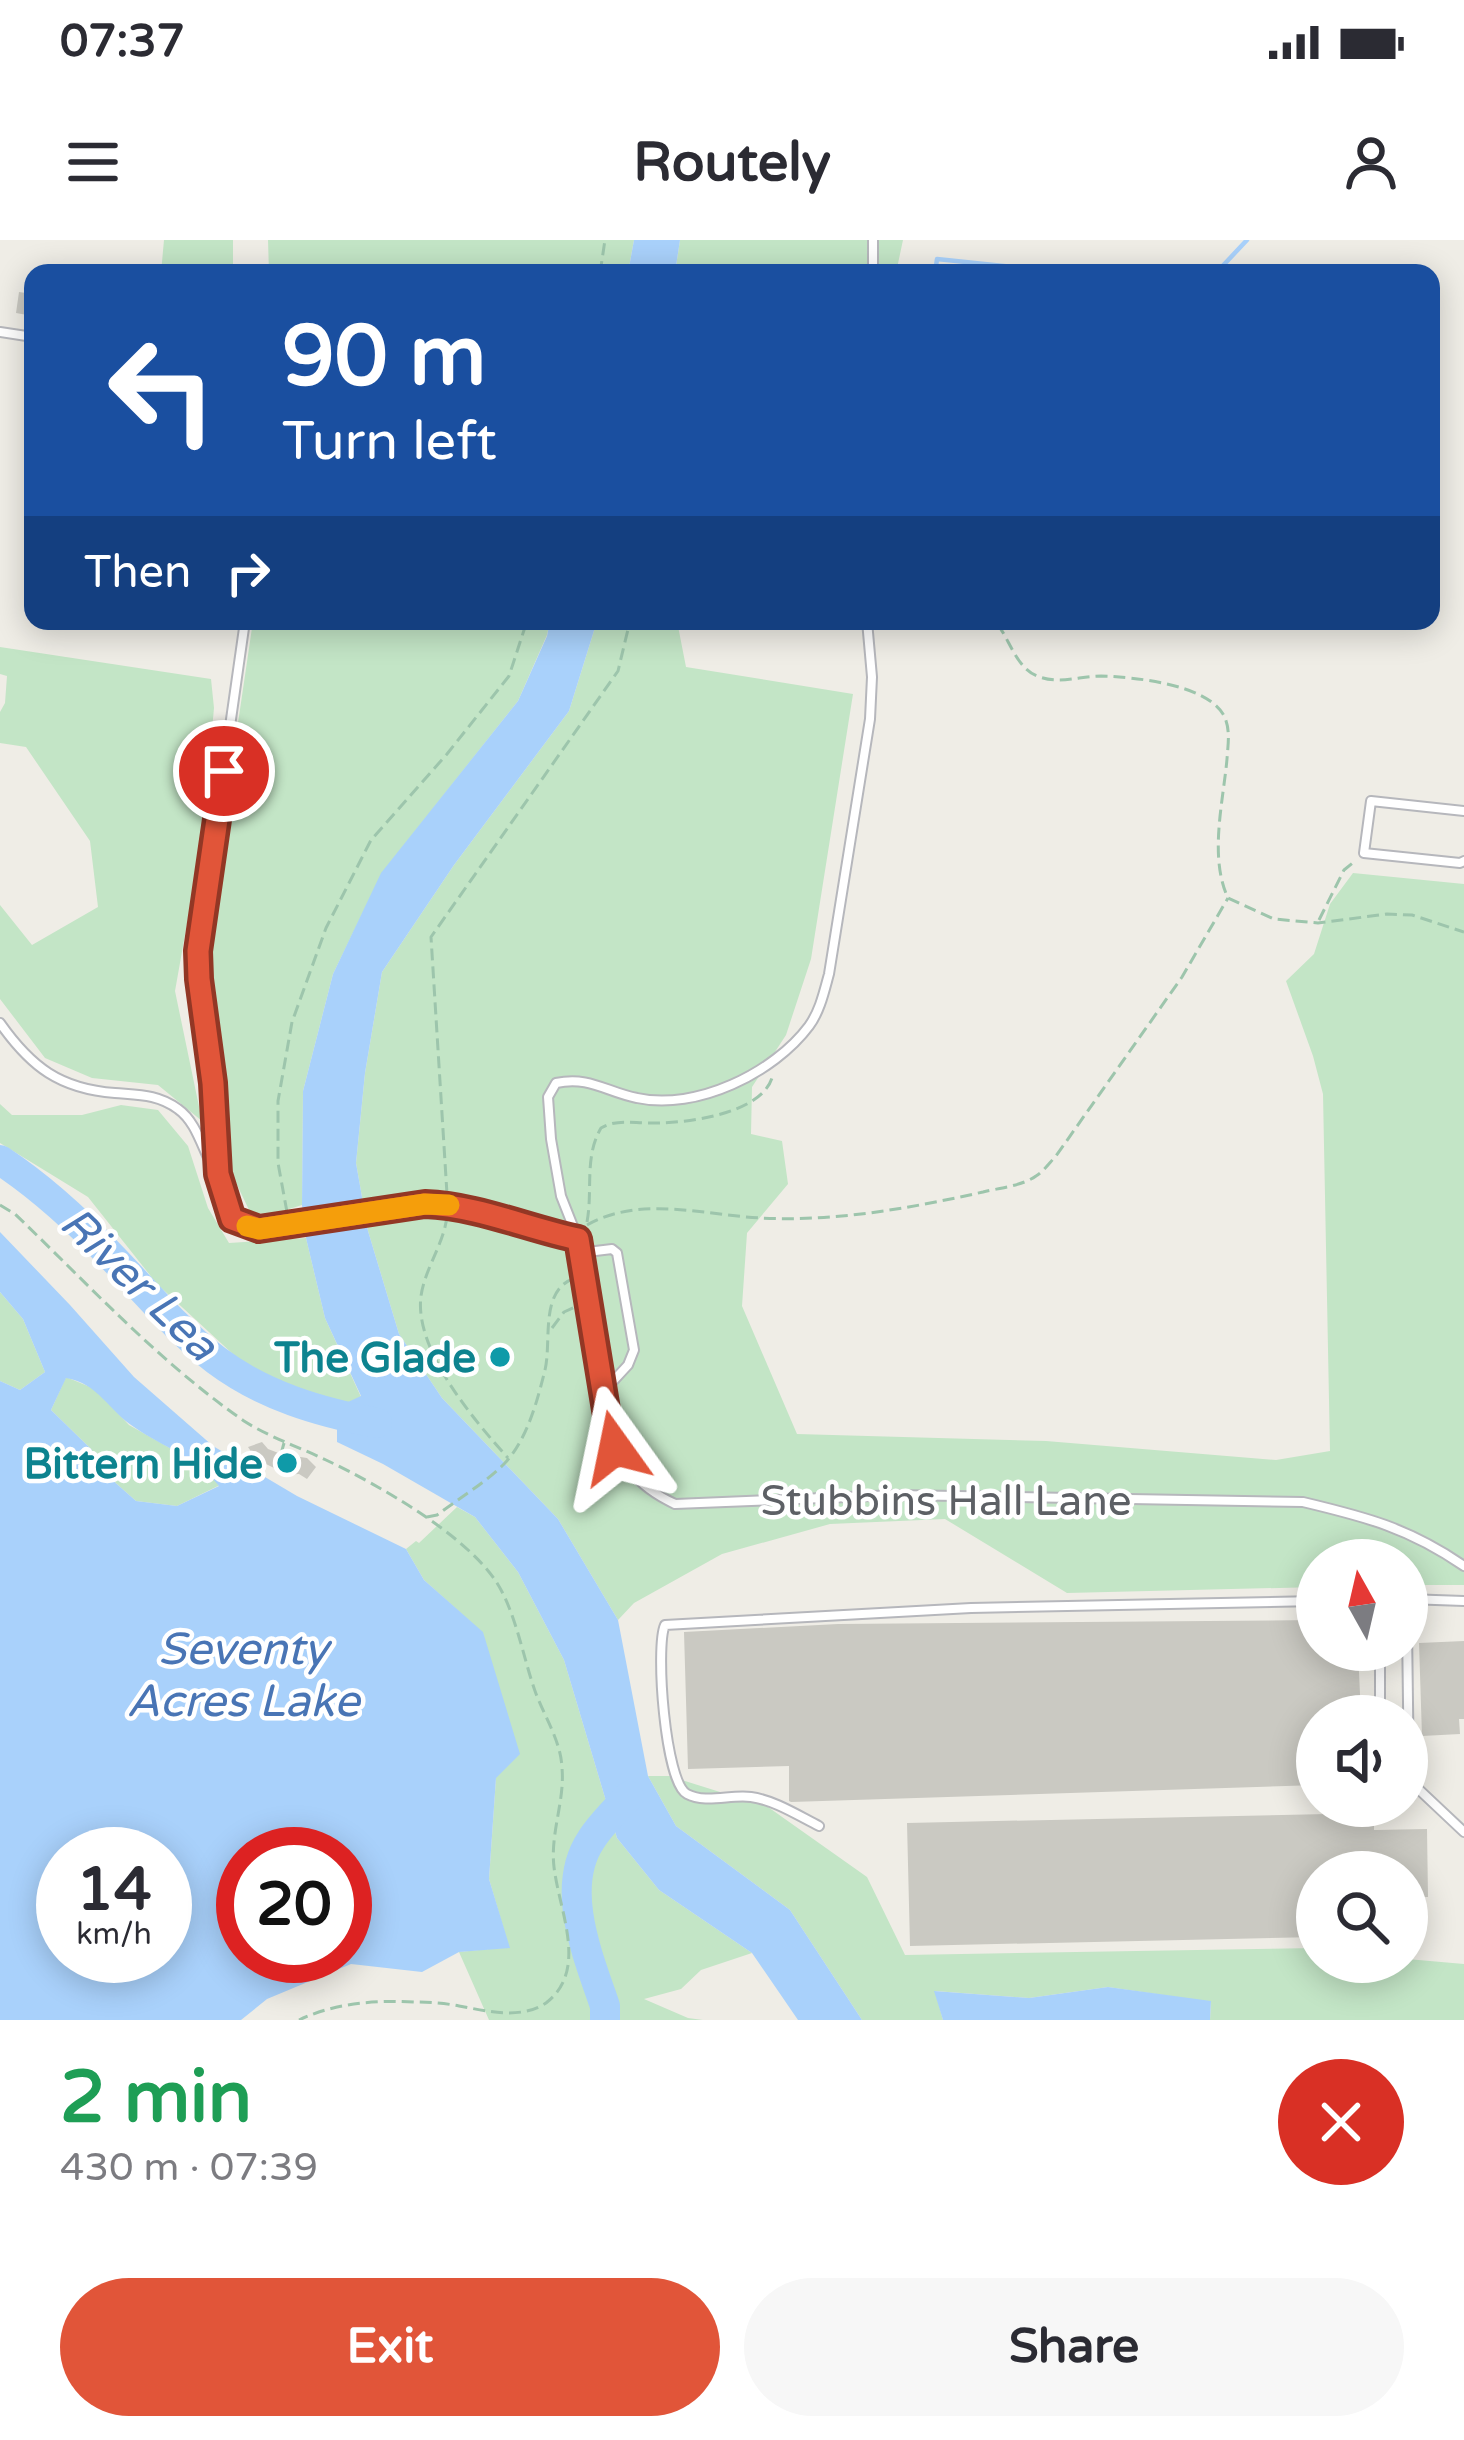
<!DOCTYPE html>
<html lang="en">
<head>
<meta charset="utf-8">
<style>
  body { margin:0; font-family:"Varela Round",sans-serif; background:#f7f7f7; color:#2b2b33; height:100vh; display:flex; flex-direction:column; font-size:45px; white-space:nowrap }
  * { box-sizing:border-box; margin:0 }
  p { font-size:39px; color:#7c7c81 }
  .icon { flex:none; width:66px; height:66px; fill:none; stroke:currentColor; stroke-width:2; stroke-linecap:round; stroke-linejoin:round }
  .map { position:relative; height:1780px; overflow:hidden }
  .panel { display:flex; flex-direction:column; background:#fff; flex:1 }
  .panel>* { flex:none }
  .top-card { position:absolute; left:24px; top:24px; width:1416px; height:366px; border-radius:24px; box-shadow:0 6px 30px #0003; background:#1a4fa0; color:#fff; overflow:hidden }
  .needle { width:78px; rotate:352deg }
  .tools { position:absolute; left:1296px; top:1299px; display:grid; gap:24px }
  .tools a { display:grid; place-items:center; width:132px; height:132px; border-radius:50%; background:#fff; box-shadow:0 6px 30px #0003; font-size:60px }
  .speed { position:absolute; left:36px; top:1587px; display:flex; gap:24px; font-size:60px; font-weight:700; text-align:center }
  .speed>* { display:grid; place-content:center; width:156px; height:156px; border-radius:50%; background:#fff; box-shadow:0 6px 30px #0003; line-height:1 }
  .speed small { font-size:30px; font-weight:400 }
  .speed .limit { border:18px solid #d22; background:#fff; color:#111 }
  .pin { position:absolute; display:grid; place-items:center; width:102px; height:102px; color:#fff; margin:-51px; border:6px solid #fff; border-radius:50%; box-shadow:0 3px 12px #0007 }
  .me { position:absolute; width:132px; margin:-66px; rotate:348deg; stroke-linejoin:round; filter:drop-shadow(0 0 9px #0008) }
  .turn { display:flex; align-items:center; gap:42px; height:252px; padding:0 60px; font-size:54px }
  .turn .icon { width:156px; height:156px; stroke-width:2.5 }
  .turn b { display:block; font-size:84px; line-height:102px }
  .then { display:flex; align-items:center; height:114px; padding:0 60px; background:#0003; gap:24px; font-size:45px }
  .round { display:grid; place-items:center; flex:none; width:126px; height:126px; border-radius:63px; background:#f7f7f7 }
  .head { display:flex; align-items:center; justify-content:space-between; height:204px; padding:0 60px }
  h1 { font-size:72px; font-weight:700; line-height:90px; color:#1e9e55 }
  .action { display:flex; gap:24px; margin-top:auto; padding:24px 60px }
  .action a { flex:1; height:138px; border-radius:72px; background:#e15539; color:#fff; font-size:48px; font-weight:700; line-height:138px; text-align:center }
  .action a+a { background:#f7f7f7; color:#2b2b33 }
  .status { display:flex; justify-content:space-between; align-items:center; height:84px; padding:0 60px; background:#fff; direction:ltr }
  .status svg { height:33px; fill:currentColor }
  header { display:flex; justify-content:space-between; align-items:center; height:156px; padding:0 60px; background:#fff; font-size:54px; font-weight:700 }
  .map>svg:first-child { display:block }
  .green { fill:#c3e5c6 }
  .water { fill:#a9d1fb; fill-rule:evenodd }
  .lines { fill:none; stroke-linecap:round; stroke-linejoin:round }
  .stream { stroke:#a9d1fb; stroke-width:4.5 }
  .river { stroke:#a9d1fb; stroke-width:30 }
  .building { fill:#cac9c2 }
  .service-casing { stroke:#b6b7bc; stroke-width:12 }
  .path { stroke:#9dc5ac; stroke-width:3; stroke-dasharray:12 6; stroke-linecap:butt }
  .service { stroke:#fff; stroke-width:8 }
  .route-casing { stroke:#923725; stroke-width:30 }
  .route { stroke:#e15539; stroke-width:21 }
  .slow { stroke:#f59e0b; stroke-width:21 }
  .culture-dot { fill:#0f9aa8; stroke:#fff; stroke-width:4.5 }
  .labels { text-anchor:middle; stroke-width:9; stroke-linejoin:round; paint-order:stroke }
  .culture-label { font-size:42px; font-weight:bold; fill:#0d838f; stroke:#fff; text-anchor:end }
  .street-label { font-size:42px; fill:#5d6065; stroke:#fff }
  .water-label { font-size:45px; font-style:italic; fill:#4975b5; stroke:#fff }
</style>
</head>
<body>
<div class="status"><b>07:37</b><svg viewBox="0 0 49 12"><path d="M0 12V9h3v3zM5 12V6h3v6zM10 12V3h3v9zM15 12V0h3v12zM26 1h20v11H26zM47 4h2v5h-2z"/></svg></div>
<header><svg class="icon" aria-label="menu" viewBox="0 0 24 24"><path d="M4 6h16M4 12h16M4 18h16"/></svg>Routely<svg class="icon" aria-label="person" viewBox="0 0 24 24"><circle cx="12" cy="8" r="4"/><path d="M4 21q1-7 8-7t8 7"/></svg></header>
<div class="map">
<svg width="1464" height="1780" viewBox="0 0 1464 1780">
  <rect width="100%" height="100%" fill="#efede6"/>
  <!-- green -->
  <path class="green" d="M164 0H233V33H161Z
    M268 0H634L628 33H269Z
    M680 0H903L896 33H675Z
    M253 381H550L547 395 518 461 382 633 333 734 303 851 302 965 270 975 250 972 228 926 208 687Z
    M597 381H677L686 427 853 454 811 719 786 795 752 847 751 894 782 901 788 944 747 993 742 1066 797 1194 1046 1201 1276 1220 1330 1211 1323 854 1313 816 1286 741 1314 714 1330 664 1353 633 1464 644V1345H1407V1320H1317V1347L1067 1353 945 1279 830 1284 722 1314 634 1363 618 1380 558 1279 442 1158 399 1094 368 991 356 923 365 833 382 732 454 625 569 471Z
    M0 407 211 439 214 468 202 599 175 751 202 881 158 845 92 838 45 818 0 759V665L32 705 98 667 90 601 26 507 0 503V472L5 463 7 436 0 434Z
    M0 864 12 875H82L121 865 158 870 188 906 208 968 229 1003 306 998 325 1078 361 1157 337 1167 249 1129 157 1044 88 957 0 903Z
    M0 1052 23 1079 45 1132 20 1150 0 1141Z
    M66 1137 95 1149 129 1185 200 1225 220 1245 177 1266 136 1261 110 1238 91 1209 51 1170Z
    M457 1267 475 1277 518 1332 564 1420 617 1598 659 1650 752 1713 701 1730 681 1749 644 1759 688 1778 703 1780H489L459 1712 509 1707 489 1639 496 1538 483 1393 424 1340 406 1309 416 1301 419 1303Z
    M648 1536H669L768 1567 867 1637 905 1715 1317 1708V1722H1407V1719L1464 1724V1780H1210L1211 1762 1108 1747 1029 1758 935 1751 943 1780H862L790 1670 676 1586Z"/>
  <!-- water -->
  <path class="water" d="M634 0H680L675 33H628Z
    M550 381H597L569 471 454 625 382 732 365 833 356 923 368 991 399 1094 442 1158 558 1279 618 1380 648 1536 676 1586 790 1670 862 1780H798L752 1713 659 1650 617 1598 564 1420 518 1332 475 1277 383 1224 337 1202V1167L361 1156 325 1078 306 998 302 965 303 851 333 734 381 633 518 461 547 396Z
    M0 992 70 1065 134 1137 213 1206 297 1256 406 1309 424 1340 483 1392 520 1514 496 1538 489 1639 510 1708 459 1712 422 1732 351 1724 267 1759 241 1780H0V1141L20 1150 45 1132 23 1079 0 1052ZM66 1138C98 1143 109 1171 134 1187 163 1207 197 1218 219 1246L177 1266 136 1261 110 1238 91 1209 51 1170ZM63 1614H165V1716H63ZM243 1614H345V1716H243Z
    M1108 1747 1211 1761 1210 1780H943L934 1751 1029 1758Z"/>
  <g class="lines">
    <!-- stream -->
    <path class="stream" d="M935 33 937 19 1071 33
      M1216 33 1247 0"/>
    <!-- river -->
    <path class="river" d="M0 920C41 947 77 980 111 1016 145 1051 177 1090 216 1120 264 1156 319 1172 377 1183
      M605 1780V1766C588 1716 559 1648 591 1600 601 1584 616 1570 629 1556"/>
  </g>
  <!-- building -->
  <path class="building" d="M19 52 33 54V76L16 73Z
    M262 1202 268 1209 281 1214 307 1218 316 1227 307 1239 299 1234 283 1235 280 1231 256 1219 248 1207Z
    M1317 1380V1410H1358L1361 1476H1317V1545L791 1562 789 1561V1526L688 1529 684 1392 838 1384Z
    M1464 1401V1479H1459L1460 1494 1422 1496 1419 1403Z
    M1374 1573V1590L1427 1589 1428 1657H1407V1632H1317V1697L910 1706 907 1583Z"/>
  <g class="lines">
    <defs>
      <path id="service" d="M873 33V0
        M0 92 33 97
        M245 381 198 711 199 739 213 843 217 934 232 979 259 989 425 964C478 966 525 988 576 999
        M867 381 872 437 870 479 829 734C824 752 820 771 809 786 774 833 696 871 637 858 606 852 590 836 556 843L548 857 551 899 561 956 578 999 608 1182C620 1223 636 1246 675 1264L896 1255 1303 1262C1366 1277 1409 1288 1464 1326
        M1464 571 1371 561 1364 613 1460 623 1464 621
        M0 783C31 827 60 849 115 853 138 855 158 854 178 869 198 883 203 913 216 933
        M579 1013 612 1009 617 1013 634 1110 628 1125 603 1152
        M1407 1359 1464 1361
        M1407 1388 1409 1537 1413 1544 1464 1592
        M1380 1410V1476
        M819 1586C799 1576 774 1560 751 1557 731 1554 706 1564 687 1554 665 1543 655 1406 665 1385L971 1368 1317 1361"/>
    </defs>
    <!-- service casing -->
    <use href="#service" class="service-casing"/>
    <!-- path -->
    <path class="path" d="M600 33 605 0
      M979 381 998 385C1010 401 1017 428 1037 436 1059 445 1079 436 1101 436 1134 437 1205 444 1223 474 1231 488 1228 504 1227 519 1223 563 1209 617 1228 658L1274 679 1318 683 1387 674 1412 675 1464 692
      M1319 680 1344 630 1354 622
      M447 954 431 697 618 431 630 381
      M0 965 15 974C89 1045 159 1122 244 1181 269 1197 299 1207 326 1220 377 1244 463 1293 495 1340 515 1369 523 1417 535 1451 544 1476 561 1501 562 1528 565 1561 550 1593 554 1627 559 1671 589 1730 546 1763 520 1780 488 1771 459 1766 444 1763 429 1762 414 1762 374 1760 335 1763 299 1780
      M287 972 278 923V861L292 782 326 688 371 600 447 514 509 436 527 381
      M447 976C444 1004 425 1028 421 1056 414 1110 474 1180 508 1218
      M587 982C593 950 584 917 601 888 617 879 631 883 649 883 682 884 760 875 772 838
      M587 985C641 955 703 975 761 978 835 982 911 968 983 952 999 948 1022 946 1036 936 1043 932 1050 922 1056 916L1182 737 1228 658
      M552 1088 564 1072 575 1067
      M281 1214 284 1203
      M427 1277 437 1275C458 1259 485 1243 504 1224 527 1200 537 1162 545 1130 552 1100 539 1050 575 1038"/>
    <!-- service -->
    <use href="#service" class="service"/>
  </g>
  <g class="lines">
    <defs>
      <path id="route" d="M224 531 198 711 199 739 213 843 218 934 232 979 259 989 425 964C478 966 526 988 578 999L608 1182 615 1208"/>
    </defs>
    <!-- route casing -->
    <use href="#route" class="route-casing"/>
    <!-- route -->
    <use href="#route" class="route"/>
    <!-- slow -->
    <path class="slow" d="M247 986 259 989 425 964 449 965"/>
  </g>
  <!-- markers -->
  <g class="culture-dot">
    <circle cx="500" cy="1117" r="12"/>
    <circle cx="287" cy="1223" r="12"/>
  </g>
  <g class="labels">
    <!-- culture labels -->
    <g class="culture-label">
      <text x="476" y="1132">The Glade</text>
      <text x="263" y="1238">Bittern Hide</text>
    </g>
    <!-- street labels -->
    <g class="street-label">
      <text x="946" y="1275">Stubbins Hall Lane</text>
    </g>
    <!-- water labels -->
    <g class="water-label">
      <text transform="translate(140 1043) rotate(44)" y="16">River Lea</text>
      <text x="243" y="1424">Seventy<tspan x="243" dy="52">Acres Lake</tspan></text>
    </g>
  </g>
</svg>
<div class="tools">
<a><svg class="needle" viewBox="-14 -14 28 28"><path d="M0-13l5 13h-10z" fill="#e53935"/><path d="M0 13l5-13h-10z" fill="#7c7c81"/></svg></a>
<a><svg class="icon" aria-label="sound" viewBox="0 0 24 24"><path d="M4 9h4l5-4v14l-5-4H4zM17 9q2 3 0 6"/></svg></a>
<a><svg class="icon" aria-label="search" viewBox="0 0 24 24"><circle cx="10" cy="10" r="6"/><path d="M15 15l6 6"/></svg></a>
</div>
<div class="speed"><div>14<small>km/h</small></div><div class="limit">20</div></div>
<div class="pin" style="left:224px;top:531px;background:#d93025"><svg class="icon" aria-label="arrive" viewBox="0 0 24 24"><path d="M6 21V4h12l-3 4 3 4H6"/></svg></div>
<svg class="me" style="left:615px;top:1208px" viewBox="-20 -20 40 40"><path d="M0-17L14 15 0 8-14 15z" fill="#e15539" stroke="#fff" stroke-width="4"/></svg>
<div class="top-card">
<div class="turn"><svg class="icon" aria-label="left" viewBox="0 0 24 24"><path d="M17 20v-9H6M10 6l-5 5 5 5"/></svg><div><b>90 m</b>Turn left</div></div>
<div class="then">Then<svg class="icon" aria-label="right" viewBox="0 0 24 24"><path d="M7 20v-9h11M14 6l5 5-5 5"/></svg></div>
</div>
</div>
<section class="panel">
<div class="head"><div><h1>2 min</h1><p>430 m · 07:39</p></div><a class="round" style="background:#d93025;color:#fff"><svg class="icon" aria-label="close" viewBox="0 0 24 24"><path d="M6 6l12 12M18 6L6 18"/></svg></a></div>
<div class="action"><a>Exit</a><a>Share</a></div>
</section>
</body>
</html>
